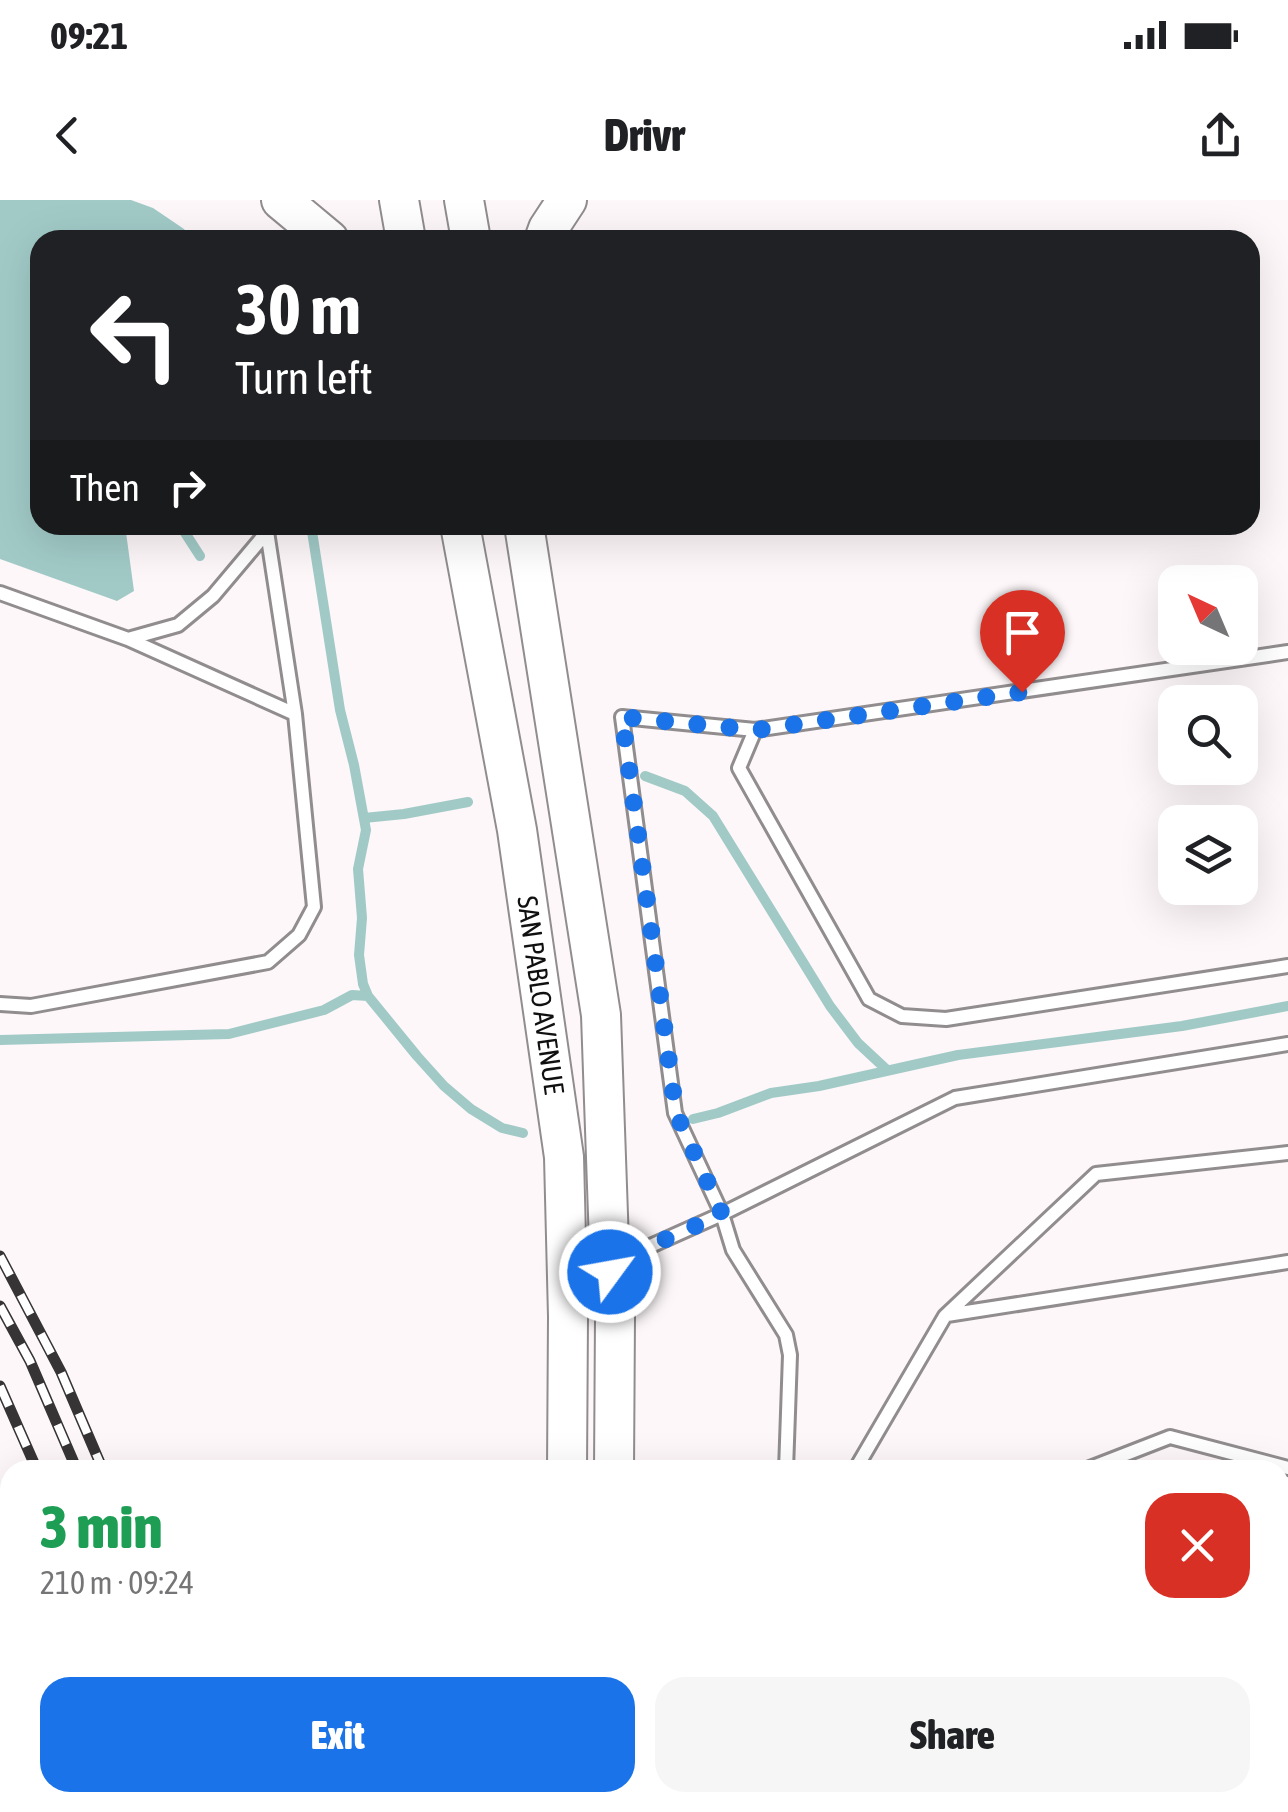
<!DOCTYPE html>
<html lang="en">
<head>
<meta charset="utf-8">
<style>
  body { margin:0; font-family:"Asap Condensed",sans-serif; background:#f6f6f6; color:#202124; height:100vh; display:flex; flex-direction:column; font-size:38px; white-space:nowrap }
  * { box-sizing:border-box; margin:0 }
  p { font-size:32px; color:#757577 }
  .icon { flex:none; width:55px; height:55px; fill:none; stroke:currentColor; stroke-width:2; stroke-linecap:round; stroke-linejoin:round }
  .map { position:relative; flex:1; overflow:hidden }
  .side { position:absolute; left:0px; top:1260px; width:1290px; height:352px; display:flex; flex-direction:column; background:#fff; border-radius:30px 30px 0 0; box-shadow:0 10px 40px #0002 }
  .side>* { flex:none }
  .guide { position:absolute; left:30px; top:30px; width:1230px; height:305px; border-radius:30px; box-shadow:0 10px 40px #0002; background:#202124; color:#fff; overflow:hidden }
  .needle { width:65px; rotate:316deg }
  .buttons { position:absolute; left:1158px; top:365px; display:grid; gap:20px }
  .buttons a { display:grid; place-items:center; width:100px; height:100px; border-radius:20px; background:#fff; box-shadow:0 10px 40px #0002; font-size:50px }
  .pin { position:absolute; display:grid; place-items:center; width:85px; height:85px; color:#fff; margin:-102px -42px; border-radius:50% 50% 50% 0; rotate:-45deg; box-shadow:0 0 10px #0007 }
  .pin .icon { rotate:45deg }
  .me { position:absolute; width:110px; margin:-55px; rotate:58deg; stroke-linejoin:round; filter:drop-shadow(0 0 8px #0008) }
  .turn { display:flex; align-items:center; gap:35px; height:210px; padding:0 40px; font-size:45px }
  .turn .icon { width:130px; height:130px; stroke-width:2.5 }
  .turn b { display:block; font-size:70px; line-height:85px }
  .then { display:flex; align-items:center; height:95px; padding:0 40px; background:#0003; gap:20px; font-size:38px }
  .round { display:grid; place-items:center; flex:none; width:105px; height:105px; border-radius:30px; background:#f6f6f6 }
  .overview { display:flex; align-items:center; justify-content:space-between; height:170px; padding:0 40px }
  h1 { font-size:60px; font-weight:800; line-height:75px; color:#1e9e55 }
  .button { display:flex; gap:20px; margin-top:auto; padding:20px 40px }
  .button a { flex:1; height:115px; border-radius:30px; background:#1a73e8; color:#fff; font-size:40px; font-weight:800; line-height:115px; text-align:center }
  .button a+a { background:#f6f6f6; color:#202124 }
  .status { display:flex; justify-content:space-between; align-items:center; height:70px; padding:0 50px; background:#fff; direction:ltr }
  .status svg { height:28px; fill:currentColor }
  header { display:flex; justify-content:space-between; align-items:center; height:130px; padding:0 40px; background:#fff; font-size:45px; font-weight:800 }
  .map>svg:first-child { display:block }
  .green { fill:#e5cfd7 }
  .water { fill:#a1cac7 }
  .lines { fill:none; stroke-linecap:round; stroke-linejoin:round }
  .stream { stroke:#a1cac7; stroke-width:10 }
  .service-casing { stroke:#918d8e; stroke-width:18 }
  .secondary-casing { stroke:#918d8e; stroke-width:42 }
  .service { stroke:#fff; stroke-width:12 }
  .secondary { stroke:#fff; stroke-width:38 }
  .rail-casing { stroke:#363434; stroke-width:11 }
  .rail { stroke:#fff; stroke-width:8; stroke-dasharray:22; stroke-linecap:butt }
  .route { stroke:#1a73e8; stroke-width:18; stroke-dasharray:0 32.4 }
  .labels { text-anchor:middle; stroke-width:8; stroke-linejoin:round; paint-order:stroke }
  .street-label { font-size:28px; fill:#111010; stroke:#fff }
</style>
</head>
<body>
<div class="status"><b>09:21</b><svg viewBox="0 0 49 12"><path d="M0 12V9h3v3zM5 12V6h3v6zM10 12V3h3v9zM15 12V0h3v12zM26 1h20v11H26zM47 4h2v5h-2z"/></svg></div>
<header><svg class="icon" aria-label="back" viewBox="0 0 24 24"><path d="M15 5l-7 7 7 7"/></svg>Drivr<svg class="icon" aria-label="share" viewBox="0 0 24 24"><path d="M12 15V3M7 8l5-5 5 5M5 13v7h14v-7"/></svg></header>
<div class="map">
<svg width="1288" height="1612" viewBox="0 0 1288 1612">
  <rect width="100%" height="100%" fill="#fdf7f9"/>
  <!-- green -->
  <path class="green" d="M10 1525V1602L94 1603 98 1612H0V1526Z"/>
  <!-- water -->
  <path class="water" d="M0 0H131L153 8 184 29 192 40H40V325H125L134 391 117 401 0 359Z"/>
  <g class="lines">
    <!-- stream -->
    <path class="stream" d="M180 325 200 356
      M311 325 340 510 354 565 366 630 358 669 362 718 359 755 363 784 368 796 417 856 444 886 471 909 502 928 523 933
      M645 576 685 591 713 616 830 806 858 843 887 870
      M364 618 404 614 468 602
      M0 840 229 834 324 810 352 795 368 796
      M693 919 718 913 771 893 819 886 958 855 1182 826 1288 806"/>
    <defs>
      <path id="service" d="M266 325 295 514
        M0 393 128 439 295 514 314 707 299 735 268 762 31 806 0 804
        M128 439 178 425 213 396 267 332
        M1288 452 755 530 739 568 869 799 902 816 946 819 1288 766
        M755 530 622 517 675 913 722 1014 733 1050 786 1135 790 1155 786 1270
        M616 1068 646 1048 722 1014 955 898 1288 844
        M947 1115 1288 1062
        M855 1270 945 1116 1096 974 1288 953
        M1085 1270 1170 1237 1288 1268
        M1280 1360 1288 1358
        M0 1447 10 1486
        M0 1496 10 1497
        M783 1602 785 1612"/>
      <path id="secondary" d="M281 0 329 40
        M399 0 406 40
        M464 0 471 40
        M544 40 548 29 567 0
        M460 325 517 630 564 957 568 1117 567 1270
        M524 325 601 815 610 1072 615 1117 614 1270
        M522 1612 524 1602
        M571 1612 572 1602"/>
    </defs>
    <!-- service casing -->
    <use href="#service" class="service-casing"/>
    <!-- secondary casing -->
    <use href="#secondary" class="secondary-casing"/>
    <!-- service -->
    <use href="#service" class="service"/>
    <!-- secondary -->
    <use href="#secondary" class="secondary"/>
    <defs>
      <path id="rail" d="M0 1056 61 1172 103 1270
        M0 1106 30 1161 77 1270
        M0 1186 37 1270
        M162 1602 165 1612
        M181 1602 184 1612
        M203 1602 206 1612"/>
    </defs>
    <!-- rail casing -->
    <use href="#rail" class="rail-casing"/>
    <!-- rail -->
    <use href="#rail" class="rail"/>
  </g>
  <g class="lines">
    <!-- route -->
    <path class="route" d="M610 1072 646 1048 722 1014 676 913 622 517 756 530 1022 492"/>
  </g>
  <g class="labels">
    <!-- street labels -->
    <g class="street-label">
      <text transform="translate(541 795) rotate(82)" y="10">SAN PABLO AVENUE</text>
    </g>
  </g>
</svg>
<div class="buttons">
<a><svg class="needle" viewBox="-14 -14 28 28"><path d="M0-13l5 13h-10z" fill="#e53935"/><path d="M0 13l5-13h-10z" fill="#757577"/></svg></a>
<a><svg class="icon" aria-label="search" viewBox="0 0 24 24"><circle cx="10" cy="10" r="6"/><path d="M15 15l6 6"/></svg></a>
<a><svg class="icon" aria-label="layers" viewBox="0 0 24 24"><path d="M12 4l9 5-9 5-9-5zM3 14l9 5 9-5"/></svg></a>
</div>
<div class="pin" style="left:1022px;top:492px;background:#d93025"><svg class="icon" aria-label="arrive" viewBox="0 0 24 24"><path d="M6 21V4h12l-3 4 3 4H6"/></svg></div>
<svg class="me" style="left:610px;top:1072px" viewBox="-20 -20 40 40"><circle r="17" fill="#1a73e8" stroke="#fff" stroke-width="3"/><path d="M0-11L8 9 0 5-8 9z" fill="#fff"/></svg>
<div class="guide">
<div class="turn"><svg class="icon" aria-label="left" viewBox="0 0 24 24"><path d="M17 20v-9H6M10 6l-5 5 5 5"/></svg><div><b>30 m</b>Turn left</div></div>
<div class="then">Then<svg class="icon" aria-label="right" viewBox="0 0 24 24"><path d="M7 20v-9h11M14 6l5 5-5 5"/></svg></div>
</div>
<section class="side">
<div class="overview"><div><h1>3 min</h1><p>210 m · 09:24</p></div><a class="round" style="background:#d93025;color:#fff"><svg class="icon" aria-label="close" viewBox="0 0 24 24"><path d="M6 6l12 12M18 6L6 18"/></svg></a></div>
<div class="button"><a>Exit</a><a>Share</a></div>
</section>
</div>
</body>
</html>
